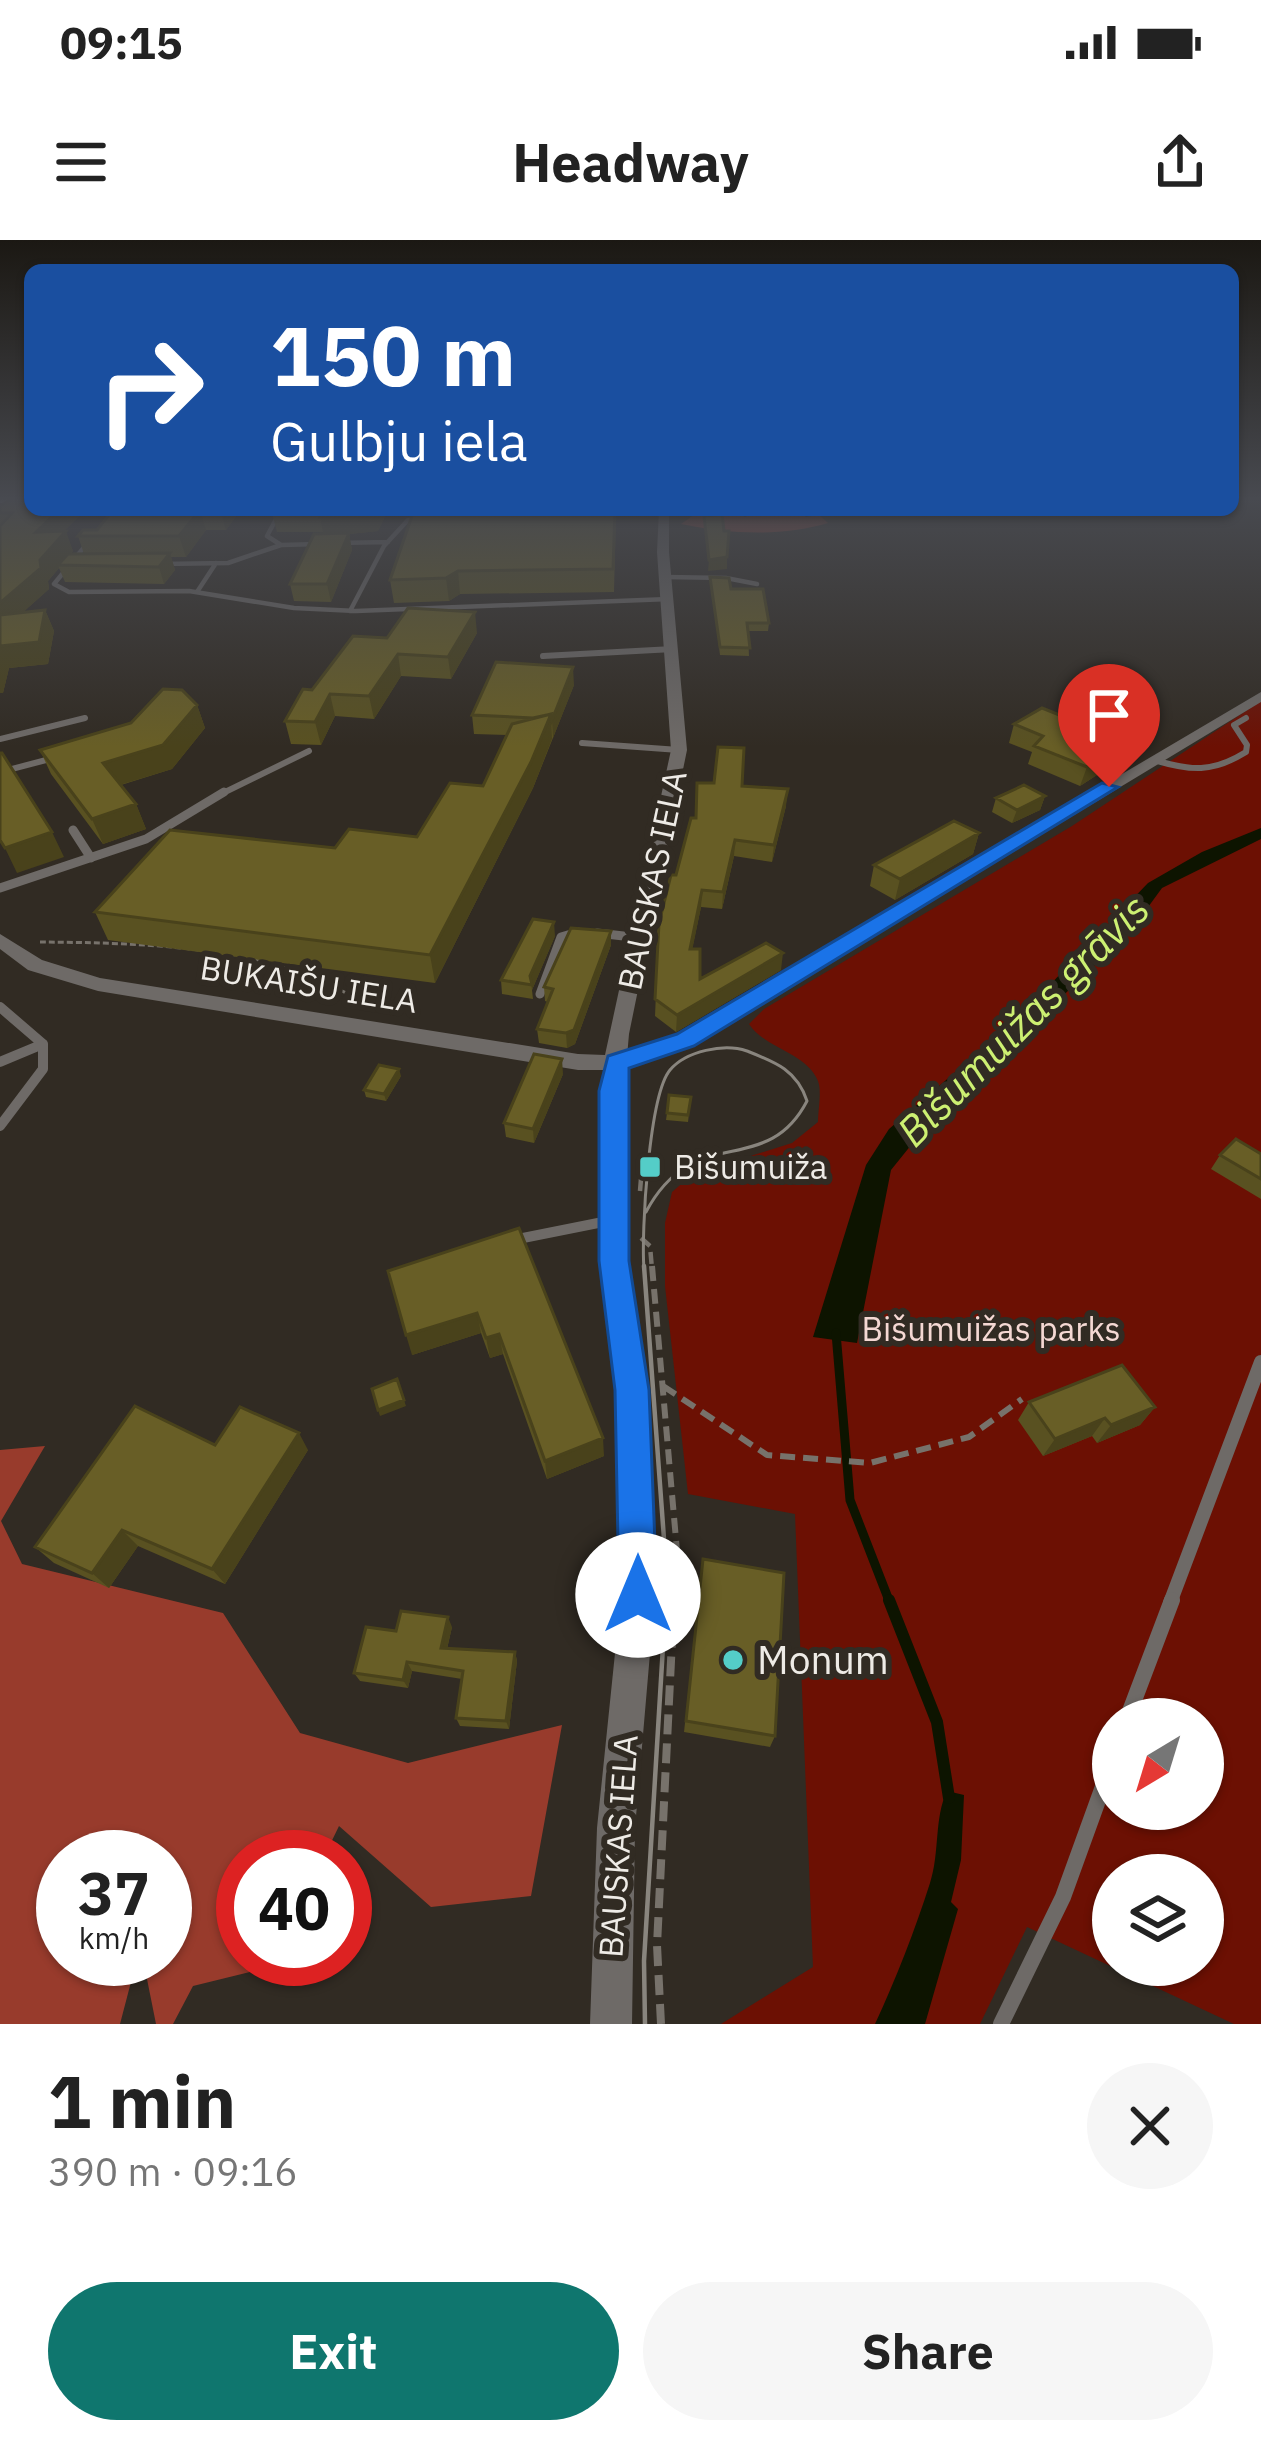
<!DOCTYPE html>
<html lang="en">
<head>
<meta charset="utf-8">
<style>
  body { margin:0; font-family:"IBM Plex Sans",sans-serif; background:#f6f6f6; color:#222; height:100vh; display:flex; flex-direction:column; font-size:45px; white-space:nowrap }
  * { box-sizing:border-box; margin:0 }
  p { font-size:39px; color:#767676 }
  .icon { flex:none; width:66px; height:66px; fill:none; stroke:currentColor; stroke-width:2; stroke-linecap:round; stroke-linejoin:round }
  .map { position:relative; height:1784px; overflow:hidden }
  .details { display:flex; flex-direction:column; background:#fff; flex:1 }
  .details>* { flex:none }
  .banner { position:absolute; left:24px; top:24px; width:1215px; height:252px; border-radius:18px; box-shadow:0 3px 9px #0004; background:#1a4fa0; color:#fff; overflow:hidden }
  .needle { width:78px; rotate:218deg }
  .buttons { position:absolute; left:1092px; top:1458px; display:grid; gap:24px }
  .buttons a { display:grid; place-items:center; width:132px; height:132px; border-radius:50%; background:#fff; box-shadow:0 3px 9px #0004; font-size:60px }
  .speed { position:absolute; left:36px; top:1590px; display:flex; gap:24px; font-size:60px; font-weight:700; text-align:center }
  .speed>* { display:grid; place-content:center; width:156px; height:156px; border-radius:50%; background:#fff; box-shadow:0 3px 9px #0004; line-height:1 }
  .speed small { font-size:30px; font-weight:400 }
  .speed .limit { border:18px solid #d22; background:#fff; color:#111 }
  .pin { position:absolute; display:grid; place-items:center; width:102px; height:102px; color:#fff; margin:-123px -51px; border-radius:50% 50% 50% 0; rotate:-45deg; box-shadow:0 0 12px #0007 }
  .pin .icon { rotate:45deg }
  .me { position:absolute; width:132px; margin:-66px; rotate:0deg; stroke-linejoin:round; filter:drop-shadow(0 0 9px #0008) }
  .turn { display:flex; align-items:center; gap:42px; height:252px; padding:0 48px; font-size:54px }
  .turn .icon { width:156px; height:156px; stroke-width:2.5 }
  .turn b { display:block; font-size:84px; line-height:102px }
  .round { display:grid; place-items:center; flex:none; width:126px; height:126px; border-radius:63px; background:#f6f6f6 }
  .headline { display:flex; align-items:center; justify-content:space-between; height:204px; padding:0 48px }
  h1 { font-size:72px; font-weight:700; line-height:90px }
  .cta { display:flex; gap:24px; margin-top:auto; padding:24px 48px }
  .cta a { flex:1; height:138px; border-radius:72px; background:#0f766e; color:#fff; font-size:48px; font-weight:700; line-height:138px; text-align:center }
  .cta a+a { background:#f6f6f6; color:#222 }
  .status { display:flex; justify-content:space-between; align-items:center; height:84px; padding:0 60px; background:#fff; direction:ltr }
  .status svg { height:33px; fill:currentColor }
  header { display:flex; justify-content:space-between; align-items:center; height:156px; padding:0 48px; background:#fff; font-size:54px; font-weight:700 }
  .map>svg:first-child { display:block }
  .green { fill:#6c1003; fill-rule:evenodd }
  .forest { fill:#983b2c }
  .water { fill:#0d1400 }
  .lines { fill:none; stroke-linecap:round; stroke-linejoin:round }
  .stream-far1 { stroke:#0d1400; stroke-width:9 }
  .stream { stroke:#0d1400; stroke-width:12 }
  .path-far3 { stroke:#77726b; stroke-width:3; stroke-dasharray:6 3; stroke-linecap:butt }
  .path-far2 { stroke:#77726b; stroke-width:4.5; stroke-dasharray:12 6; stroke-linecap:butt }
  .path-far1 { stroke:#77726b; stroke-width:6; stroke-dasharray:15 8; stroke-linecap:butt }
  .path { stroke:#77726b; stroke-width:8; stroke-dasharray:20 9; stroke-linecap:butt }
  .service-far5 { stroke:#6e6a67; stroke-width:4.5 }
  .service-far4 { stroke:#6e6a67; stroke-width:6 }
  .service-far3 { stroke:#6e6a67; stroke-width:9 }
  .service-far2 { stroke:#6e6a67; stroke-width:10 }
  .service-far1 { stroke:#6e6a67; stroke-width:14 }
  .service { stroke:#6e6a67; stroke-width:16 }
  .minor { fill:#6e6a67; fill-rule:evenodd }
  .tertiary { fill:#6e6a67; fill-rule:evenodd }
  .primary { fill:#b1a7a1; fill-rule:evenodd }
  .tram-far1 { stroke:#89857e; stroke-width:3 }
  .tram { stroke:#89857e; stroke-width:4.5 }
  .wall { fill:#595121 }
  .shaded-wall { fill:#49421b }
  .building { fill:#685e26; stroke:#49421b; stroke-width:3 }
  .route { fill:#1a73e8; stroke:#114b97; stroke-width:3 }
  .poi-dot { fill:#54cdc8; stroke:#312b23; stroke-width:4.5 }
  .labels { text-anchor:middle; stroke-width:12; stroke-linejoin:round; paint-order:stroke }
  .street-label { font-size:33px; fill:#eeebe6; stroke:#312b23 }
  .poi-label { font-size:33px; fill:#eeebe6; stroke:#312b23; text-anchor:start }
  .park-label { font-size:33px; fill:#f4d8d3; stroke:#312b23 }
  .near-poi-label { font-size:39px; fill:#eeebe6; stroke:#312b23; text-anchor:start }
  .near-water-label { font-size:42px; font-style:italic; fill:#cdf072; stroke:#312b23 }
</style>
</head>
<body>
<div class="status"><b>09:15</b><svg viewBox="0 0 49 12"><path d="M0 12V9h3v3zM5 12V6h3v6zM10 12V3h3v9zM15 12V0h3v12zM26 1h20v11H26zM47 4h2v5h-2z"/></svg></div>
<header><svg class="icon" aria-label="menu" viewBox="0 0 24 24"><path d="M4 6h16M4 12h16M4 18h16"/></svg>Headway<svg class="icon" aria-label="share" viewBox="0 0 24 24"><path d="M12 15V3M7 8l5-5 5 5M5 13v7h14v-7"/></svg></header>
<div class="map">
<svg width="1261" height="1784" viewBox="0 0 1261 1784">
  <rect width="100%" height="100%" fill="#312b23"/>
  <!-- green -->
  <path class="green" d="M1261 461V1784H1234L1027 1687 980 1784H721L813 1727 795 1274 688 1254 665 1046V983L672 952 693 934 792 903 818 882C818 870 822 851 818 841 806 812 765 809 749 784L764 769 1072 586ZM1113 1479H1203V1569H1113ZM1113 1635H1203V1725H1113Z"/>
  <!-- forest -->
  <path class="forest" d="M701 270H730L745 277 763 270H797L806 277 819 275 828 283C781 297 729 294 681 284Z
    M45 1206 1 1281 22 1324 223 1373 300 1493 408 1523 562 1485 531 1656 431 1667 339 1586 324 1617H243V1719H303L193 1746 173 1784H156L143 1719H165V1617H63V1719H137L120 1784H0V1210Z"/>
  <!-- water -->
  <path class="water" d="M1261 588V599L1162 648 1132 689 920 894 891 930 857 1103 813 1097 866 925 889 889 1016 780 1148 643 1202 612Z
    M947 1551 964 1555 961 1620 951 1662 958 1669 925 1784H875C896 1739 915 1690 930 1643 940 1613 934 1578 947 1551Z"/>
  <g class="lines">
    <!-- stream-far1 -->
    <path class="stream-far1" d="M836 1093 850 1260 890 1363"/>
    <!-- stream -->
    <path class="stream" d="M889 1360 937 1482 949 1558"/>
    <!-- path-far3 -->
    <path class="path-far3" d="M40 702C145 703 276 705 366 765"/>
    <!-- path-far2 -->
    <path class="path-far2" d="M361 762 371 768
      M640 951 642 927
      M641 998 650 1006 652 1029"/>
    <!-- path-far1 -->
    <path class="path-far1" d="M652 1026 677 1311 674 1363
      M663 1146 767 1215 870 1223 969 1197 1022 1159"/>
    <!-- path -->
    <path class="path" d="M661 1784 657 1705 674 1360"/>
    <!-- service-far5 -->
    <path class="service-far5" d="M281 270 267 296 281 305
      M90 300 54 344 69 352 189 351 294 368 356 371 669 359
      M337 303 388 302
      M161 324 228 323 281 305 319 304
      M666 337 726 338 757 344
      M197 352 216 323
      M350 371 384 306 408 280H421"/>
    <!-- service-far4 -->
    <path class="service-far4" d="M543 416 673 409
      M0 499 85 478
      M582 503 679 510
      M1154 520C1191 531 1212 533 1246 512L1247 505 1234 485 1246 478
      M0 532 54 518
      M219 555 309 511"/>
    <!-- service-far3 -->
    <path class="service-far3" d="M73 590 91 618
      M0 648 146 599 224 552
      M597 693 641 698
      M540 754 561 697 578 692"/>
    <!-- service-far2 -->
    <path class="service-far2" d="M0 767 43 804V829L0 886
      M0 822 43 804
      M518 999 613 980"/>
    <!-- service-far1 -->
    <path class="service-far1" d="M1170 1363 1261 1122"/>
    <!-- service -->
    <path class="service" d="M1127 1479 1172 1360
      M1001 1784 1063 1657 1113 1519"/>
    <!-- minor -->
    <path class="minor" d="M1261 452V462L692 806 617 830 607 823 610 818 678 796Z"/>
    <!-- tertiary -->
    <path class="tertiary" d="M659 270H669V312L687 510 629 794 624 851 627 1021 647 1150 655 1355 635 1588 632 1784H590L597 1588 621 1355 617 1150 601 1021 603 830H578L98 751 28 730 0 709V694L42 720 100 738 578 814 605 815 671 510 657 312Z"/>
    <!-- primary -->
    <path class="primary" d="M0 257H30V263H0Z"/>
    <!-- tram-far1 -->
    <path class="tram-far1" d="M644 1029C641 993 649 855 670 830 686 811 724 803 747 811 775 822 797 830 807 861 766 940 694 881 646 972"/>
    <!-- tram -->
    <path class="tram" d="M644 1026 667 1340 644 1721 645 1784"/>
  </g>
  <!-- wall -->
  <path class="wall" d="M0 266 30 270H85L64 291 73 311 71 314H84L78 296 97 290 113 270H388L378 291 349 294 352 310 331 362 294 361 290 344 323 292H277L272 273 270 276 237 275 226 290H206L186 317H171L175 330 164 344 65 342 59 328 48 341 49 349 23 372 45 370 54 391 48 424 9 428 3 453H0Z
    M616 270 614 352 460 354 449 361 394 363 390 340Z
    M710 337 731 349 769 383 768 391H748L749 416 720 415Z
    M477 393 451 439 401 436 374 479 335 476 321 505 291 504 285 481 312 450 387 398Z
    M574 445 533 548 435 743 108 700 95 672 335 608 417 597 483 546 507 495 474 494 472 475Z
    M197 465 205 488 172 529 121 545 136 564 146 589 103 604 51 534 40 510Z
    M1072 480 1145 504 1080 546 1028 524 1032 512 1009 503 1014 484Z
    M742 546 786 566 772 622 734 616 722 669 701 667 692 709 700 739 781 730 676 792 655 776 659 683 696 578Z
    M1045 556 1040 570 1012 583 992 572 996 558Z
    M979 593 973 614 895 660 870 646 874 625Z
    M611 691V705L575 804 567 808 539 803 537 789 548 762 545 761 544 747Z
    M555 696 532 750 533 759 502 754 501 740Z
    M563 834 534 903 506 897 504 883Z
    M401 836 386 861 366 857 364 850Z
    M691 857 688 882 666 880 667 873Z
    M1261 914V959L1211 929 1220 915Z
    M519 988 604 1216 547 1239 503 1114 490 1118 481 1093 412 1115Z
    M1029 1162 1155 1167 1140 1185 1097 1203 1092 1196 1043 1216 1018 1180Z
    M215 1205 308 1210 225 1344 138 1306 109 1348 54 1323 35 1307Z
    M703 1319 775 1496 770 1507 684 1492Z
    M452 1387 447 1409 515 1412 517 1421 509 1489 460 1486 456 1478 462 1439 412 1431 408 1448 360 1441 354 1433 396 1391Z"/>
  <!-- shaded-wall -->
  <path class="shaded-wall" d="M59 270H85L44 311 36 292Z
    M200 270 206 290 186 317 179 296Z
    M220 270H236L237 275 226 290Z
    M375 270H388L378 291 349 294 352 310 331 362 327 344 324 297 320 277Z
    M66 291 73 311 61 325H58L59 328 48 341 49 349 0 393V363Z
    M170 313 175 330 164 344 159 327Z
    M727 317V329L708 331 709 320Z
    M458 331 460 354 449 361 446 338Z
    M45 370 54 391 48 424 9 428 3 453H0V406Z
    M475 372 477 393 451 439 448 417Z
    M398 414 401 436 374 479 369 456Z
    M573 427 574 445 553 498 552 480Z
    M330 454 335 476 321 505 315 482Z
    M197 465 205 488 172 529 113 547 103 523Z
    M551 474 552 499 533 548 435 743 430 715Z
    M1152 485 1145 504 1080 546 1087 527Z
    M788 549 786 566 772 622 774 605Z
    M1045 556 1040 570 1012 583 1017 570Z
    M136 564 146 589 103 604 92 579Z
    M52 592 64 617 17 633 5 608Z
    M979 593 973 614 895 660 900 639Z
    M735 600 734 616 722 669 723 652Z
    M702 650 701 667 689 726 690 709Z
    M554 682 555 696 532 750 530 736Z
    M611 691V705L575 804 567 808 566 793Z
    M783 713 781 730 676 792 677 775Z
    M562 819 563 834 534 903 533 889Z
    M399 829 401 836 386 861 384 854Z
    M477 1073 481 1093 412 1115 406 1095Z
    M499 1094 503 1114 490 1118 486 1098Z
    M404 1160 406 1166 380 1176 378 1170Z
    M1155 1167 1140 1185 1097 1203 1111 1185Z
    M1105 1178 1092 1196 1043 1216 1055 1199Z
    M299 1193 308 1210 225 1344 212 1329Z
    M603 1198 604 1216 547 1239 545 1221Z
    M122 1290 138 1306 109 1348 92 1333Z
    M448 1377 452 1387 445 1417 441 1408Z
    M515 1412 517 1421 509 1489 506 1481Z
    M407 1422 412 1431 408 1448 403 1440Z"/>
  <!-- building -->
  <path class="building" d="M14 257H30V270H59L36 292 66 291 40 320 41 328 0 363V286L12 273H0V266Z
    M113 270H200L179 296H78L83 290H97Z
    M273 270H375L320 277 322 272H272Z
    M414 270H615L613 329 458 331 446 338 390 340Z
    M722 274 724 291H729L727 317 709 320 704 276Z
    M349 293 327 344H290L314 294Z
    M170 313 159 327 58 325 68 314Z
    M710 337 729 338 731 349H763L769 383H747L750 408 720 407Z
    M408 368 475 372 448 417 398 414 369 456 330 454 315 482 285 481 303 449 312 450 353 396 387 398Z
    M45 370 39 402 0 406V375Z
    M496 422 573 427 552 480 551 474 533 478 472 475Z
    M163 449 182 450 197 465 163 505 103 523 136 564 92 579 40 510 131 483Z
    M1097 465 1152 485 1087 527 1034 506 1043 496 1014 484 1042 468 1072 480Z
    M551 474 531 522 430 715 95 672 170 590 335 608 349 589 417 597 450 543 483 546 512 484Z
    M718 507 744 508 742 546 788 549 774 605 735 600 723 652 702 650 690 709H700V739L766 703 783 713 677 775 655 759 659 683 671 635H676L691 578H696L697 543H714Z
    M0 513H2L52 592 5 608 0 600Z
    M1024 545 1045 556 1017 570 996 558Z
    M954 581 979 593 900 639 874 625Z
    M533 679 554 682 530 736 532 745 501 740Z
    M571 688 611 691 574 790 566 793 537 789 553 749 544 747Z
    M534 814 562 819 533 889 504 883Z
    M379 825 399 829 384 854 364 850Z
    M669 855 691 857 688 875 667 873Z
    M1236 899 1261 914V939L1220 915Z
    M519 988 603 1198 545 1221 499 1094 486 1098 477 1073 406 1095 388 1031Z
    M1122 1125 1155 1167 1111 1185 1105 1178 1055 1199 1029 1162Z
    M397 1139 404 1160 378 1170 372 1149Z
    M135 1166 215 1205 240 1167 299 1193 212 1329 122 1290 92 1333 35 1307Z
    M703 1319 784 1333 775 1496 686 1481Z
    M401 1371 448 1377 441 1408 515 1412 506 1481 456 1478 463 1431 407 1422 403 1440 354 1433 366 1387 396 1391Z"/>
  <!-- sky -->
  <linearGradient id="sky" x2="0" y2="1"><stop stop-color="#1b1813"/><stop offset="0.51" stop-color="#484a50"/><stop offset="1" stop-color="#484a50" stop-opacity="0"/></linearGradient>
  <rect width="1261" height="507" fill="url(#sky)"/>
  <!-- route -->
  <path class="route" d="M1102 543 1118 547 694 806 629 828V1021L649 1150 657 1355 651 1368 638 1374 624 1368 619 1355 615 1150 599 1021V851L608 816 677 794Z"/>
  <!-- markers -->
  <g class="poi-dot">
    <rect x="638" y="915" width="24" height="24" rx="6"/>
    <circle cx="733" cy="1420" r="12"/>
  </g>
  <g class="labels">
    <!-- street labels -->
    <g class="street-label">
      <text transform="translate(652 640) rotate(-78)" y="12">BAUSKAS IELA</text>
      <text transform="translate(309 744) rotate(9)" y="12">BUKAIŠU IELA</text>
      <text transform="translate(618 1606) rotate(-86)" y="12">BAUSKAS IELA</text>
    </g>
    <!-- poi labels -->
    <g class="poi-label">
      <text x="674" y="939">Bišumuiža</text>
    </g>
    <!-- park labels -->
    <g class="park-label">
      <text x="991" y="1101">Bišumuižas parks</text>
    </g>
    <!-- near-poi labels -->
    <g class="near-poi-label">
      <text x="757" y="1434">Monum</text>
    </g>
    <!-- near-water labels -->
    <g class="near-water-label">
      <text transform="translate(1023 780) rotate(-45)" y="15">Bišumuižas grāvis</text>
    </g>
  </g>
</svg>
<div class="buttons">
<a><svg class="needle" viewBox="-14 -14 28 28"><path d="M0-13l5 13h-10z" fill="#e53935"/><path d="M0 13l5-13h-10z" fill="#767676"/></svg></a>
<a><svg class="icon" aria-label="layers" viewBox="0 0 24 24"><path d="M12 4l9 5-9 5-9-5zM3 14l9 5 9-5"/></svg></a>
</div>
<div class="speed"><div>37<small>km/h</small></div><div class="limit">40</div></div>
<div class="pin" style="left:1109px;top:547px;background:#d93025"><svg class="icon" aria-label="arrive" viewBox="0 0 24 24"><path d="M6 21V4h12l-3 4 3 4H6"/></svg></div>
<svg class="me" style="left:638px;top:1355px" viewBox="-20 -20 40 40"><circle r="19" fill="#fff"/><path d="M0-13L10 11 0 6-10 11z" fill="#1a73e8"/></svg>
<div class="banner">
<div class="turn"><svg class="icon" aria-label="right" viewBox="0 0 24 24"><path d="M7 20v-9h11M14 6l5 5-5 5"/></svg><div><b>150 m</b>Gulbju iela</div></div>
</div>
</div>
<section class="details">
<div class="headline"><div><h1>1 min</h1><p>390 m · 09:16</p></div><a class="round"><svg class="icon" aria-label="close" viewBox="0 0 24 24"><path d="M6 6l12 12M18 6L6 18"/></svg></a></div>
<div class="cta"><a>Exit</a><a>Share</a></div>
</section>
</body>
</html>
